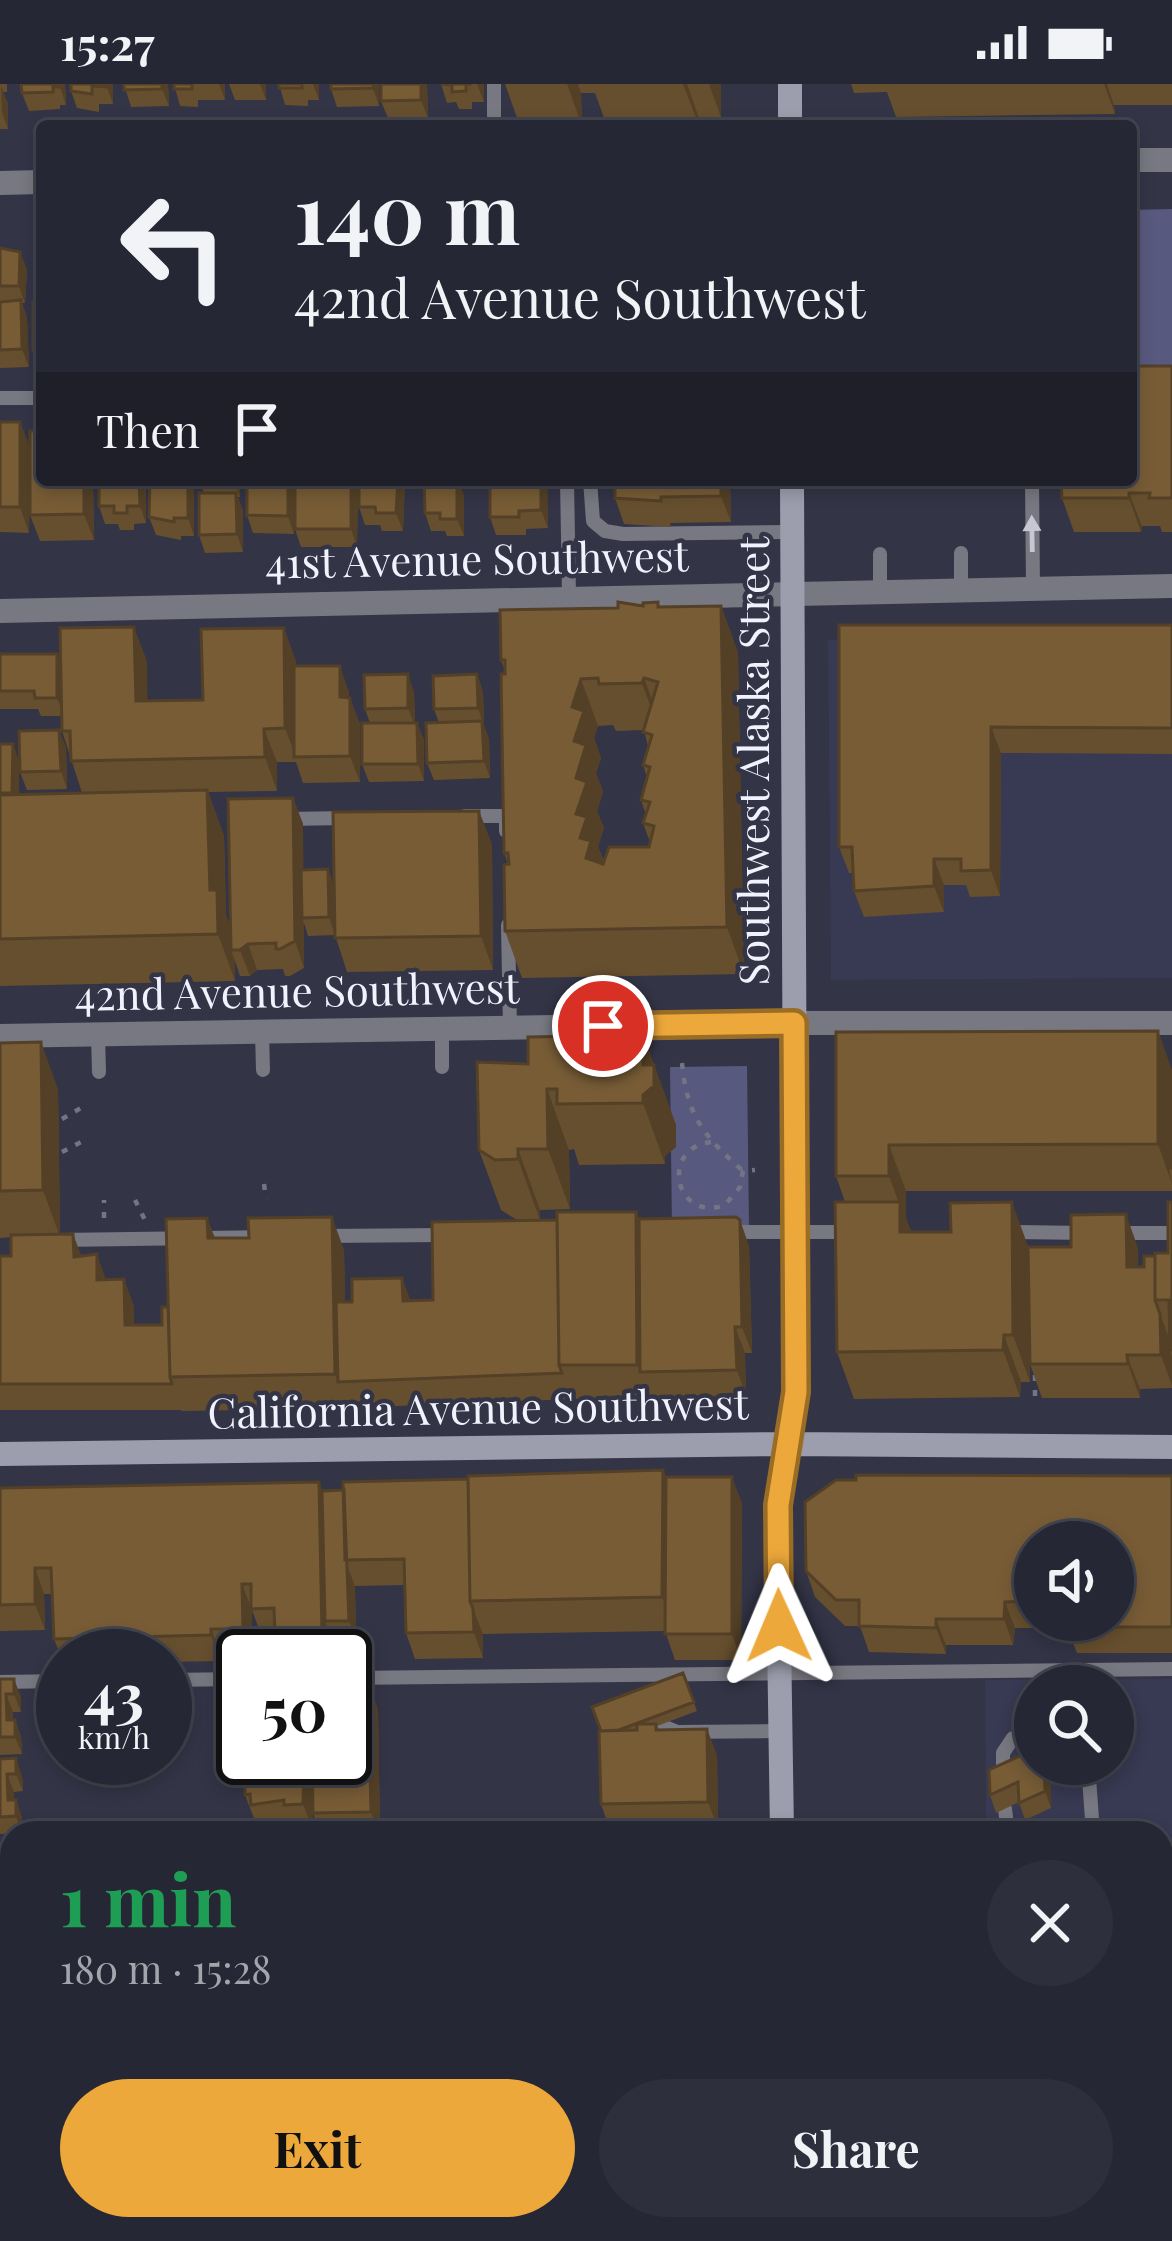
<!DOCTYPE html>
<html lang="en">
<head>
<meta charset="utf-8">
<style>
  body { margin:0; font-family:"Playfair Display",serif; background:#2e2f3c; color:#f1f3f6; height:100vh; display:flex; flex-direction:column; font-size:45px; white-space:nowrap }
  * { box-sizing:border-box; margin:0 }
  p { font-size:39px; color:#a4a5ac }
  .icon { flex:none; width:66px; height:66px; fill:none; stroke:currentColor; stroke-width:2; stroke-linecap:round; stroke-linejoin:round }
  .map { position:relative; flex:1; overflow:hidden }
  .side { position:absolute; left:0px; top:1737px; width:1173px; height:420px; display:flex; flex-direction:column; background:#262734; border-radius:36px 36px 0 0; box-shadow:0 6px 18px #0003,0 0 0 3px #42444f }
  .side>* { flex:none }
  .hud { position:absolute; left:36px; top:36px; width:1101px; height:366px; border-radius:12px; box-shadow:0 6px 18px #0003,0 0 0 3px #42444f; background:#262734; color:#f1f3f6; overflow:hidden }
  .buttons { position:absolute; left:1014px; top:1437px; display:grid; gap:24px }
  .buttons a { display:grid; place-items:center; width:120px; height:120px; border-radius:50%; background:#262734; box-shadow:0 6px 18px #0003,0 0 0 3px #42444f; font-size:60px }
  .speed { position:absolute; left:36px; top:1545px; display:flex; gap:24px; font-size:60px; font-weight:700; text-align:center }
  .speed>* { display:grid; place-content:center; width:156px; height:156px; border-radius:50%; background:#262734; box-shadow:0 6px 18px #0003,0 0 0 3px #42444f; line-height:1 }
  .speed small { font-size:30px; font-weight:400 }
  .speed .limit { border:6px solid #111; border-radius:18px; background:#fff; color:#111 }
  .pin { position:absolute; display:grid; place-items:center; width:102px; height:102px; color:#fff; margin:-51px; border:6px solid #fff; border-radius:50%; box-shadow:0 3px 12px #0007 }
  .me { position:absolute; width:132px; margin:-66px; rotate:359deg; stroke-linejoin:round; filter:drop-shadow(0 0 9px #0008) }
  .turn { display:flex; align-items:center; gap:42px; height:252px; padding:0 60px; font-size:54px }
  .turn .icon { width:156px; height:156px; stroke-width:2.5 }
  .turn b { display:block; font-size:84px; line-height:102px }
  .then { display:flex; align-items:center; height:114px; padding:0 60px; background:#0003; gap:24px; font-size:45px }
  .round { display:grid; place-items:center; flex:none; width:126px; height:126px; border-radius:63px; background:#2e2f3c }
  .overview { display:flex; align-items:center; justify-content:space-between; height:204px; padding:0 60px }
  h1 { font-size:72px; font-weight:700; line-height:90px; color:#1e9e55 }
  .cta { display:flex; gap:24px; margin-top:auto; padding:24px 60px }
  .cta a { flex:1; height:138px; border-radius:72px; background:#eda83b; color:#111; font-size:48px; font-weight:700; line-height:138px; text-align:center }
  .cta a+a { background:#2e2f3c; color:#f1f3f6 }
  .status { display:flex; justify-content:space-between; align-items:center; height:84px; padding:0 60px; background:#262734; direction:ltr }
  .status svg { height:33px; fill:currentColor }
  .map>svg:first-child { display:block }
  .built { fill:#383952; fill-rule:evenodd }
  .green { fill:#58597e }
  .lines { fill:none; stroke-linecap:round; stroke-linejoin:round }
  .path { stroke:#737584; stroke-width:4.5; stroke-dasharray:6 9; stroke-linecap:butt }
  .service { stroke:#787882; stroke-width:14 }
  .minor { stroke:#787882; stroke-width:24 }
  .tertiary { stroke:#787882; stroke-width:24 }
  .secondary { stroke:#9c9ead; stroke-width:24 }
  .wall { fill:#664f2e; fill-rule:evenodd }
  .shaded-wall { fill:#534026 }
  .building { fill:#775c36; stroke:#534026; stroke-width:3; fill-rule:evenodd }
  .oneway { fill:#c6c7d3 }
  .route-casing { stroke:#9a6d26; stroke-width:30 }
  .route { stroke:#eda83b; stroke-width:21 }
  .labels { text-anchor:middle; stroke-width:9; stroke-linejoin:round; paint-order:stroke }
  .street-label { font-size:42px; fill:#f0f2fe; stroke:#333446 }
</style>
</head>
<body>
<div class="status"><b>15:27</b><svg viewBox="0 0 49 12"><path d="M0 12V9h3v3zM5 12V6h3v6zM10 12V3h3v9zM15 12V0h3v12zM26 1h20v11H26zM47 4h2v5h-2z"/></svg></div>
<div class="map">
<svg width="1172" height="2157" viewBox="0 0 1172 2157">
  <rect width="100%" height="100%" fill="#333446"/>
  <!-- built -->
  <path class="built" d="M1172 554V894L831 896 828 556Z
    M1172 1595V1762H1161V1749H986L985 1596ZM1035 1602H1113V1680H1035Z"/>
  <!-- green -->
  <path class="green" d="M1172 125V294H1131V126Z
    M747 982 749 1145 672 1146 670 983Z"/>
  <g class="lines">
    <!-- path -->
    <path class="path" d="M682 979C687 1033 704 1052 743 1087
      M62 1035 86 1021
      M711 1058C659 1064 675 1139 725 1121L740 1103 743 1087 755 1086
      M62 1068 87 1055
      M264 1100 266 1115
      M135 1116 145 1136
      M104 1134V1116
      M1035 1291V1321"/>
    <!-- service -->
    <path class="service" d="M494 0V42
      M0 314H42
      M567 396 569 512
      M590 396 593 437 605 447 623 450 792 448
      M1032 396 1033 504
      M961 469V506
      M880 470V507
      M465 732H506V747
      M285 735 347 734
      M508 841 510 944
      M442 945V983
      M262 948 263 986
      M98 951 99 988
      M731 1148H853
      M1007 1148 1087 1149
      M1115 1149H1172
      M323 1152 445 1151
      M59 1156 265 1153
      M345 1594 1172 1585
      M165 1596 243 1595
      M0 1598 63 1597
      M646 1635 677 1648 780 1647
      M1088 1680 1093 1749
      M1003 1695V1669L1013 1654 1035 1652
      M1005 1725 1008 1749
      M1161 2018 1172 2017"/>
    <!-- minor -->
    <path class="minor" d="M1131 76H1172
      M0 99 42 98
      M0 527 1172 502
      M0 952 794 939H1172
      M0 1812H12"/>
    <!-- tertiary -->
    <path class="tertiary" d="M1161 1794H1172
      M93 2157 115 2145
      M783 2157V2145"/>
    <!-- secondary -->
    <path class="secondary" d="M790 42V0
      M0 1370 788 1360 1172 1363
      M782 1749 777 1421 796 1308 792 396"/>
  </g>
  <!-- wall -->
  <path class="wall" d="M0 0H7V8H3L8 20V45H0Z
    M65 0 66 21H60V25L29 27 22 9Z
    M71 0H113V20H99V28L77 24 71 7Z
    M124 0H168L169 22 131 23Z
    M174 0H225V16H198V23L180 22Z
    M229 0H266V16H235Z
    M279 0H319V16H308V22L285 21Z
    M379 0V22L337 23 331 5Z
    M427 0 428 34H388L381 17Z
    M441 0H484V18H472V25H459L456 18 447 19Z
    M505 0H721V33L699 34V42H607L595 9H581L582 42H520Z
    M851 0H1172V21H1114L1115 30 896 33 887 8 854 9Z
    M0 164 20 168 27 186 25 219H22L27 234 29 283 0 284Z
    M42 218V283H40L33 266Z
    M1172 282V448H1162L1160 442H1142L1141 448H1074L1062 414Z
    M0 338H20L30 364 29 449 0 448Z
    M42 396H93L94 456 40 457 30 431Z
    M99 396H146V439L134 440V446H120L118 440H105L99 422Z
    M150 396H192L194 403V452H181V456L156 451 149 433Z
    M199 396H240V413H238L243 427V468L205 469 199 451 204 409Z
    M359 396H405L403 447H382L380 441H365L359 423Z
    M424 396H464H458L464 412V452H447L445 447H431L425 429Z
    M547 396 548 444 526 445V451H496L490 433Z
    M615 396H730L731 438 670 439 671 443 624 440 615 414Z
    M294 404V450L253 449 247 431Z
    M358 405 357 463H301L295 445Z
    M658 518 659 523 721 522 738 569 744 890 522 894 505 847 508 780 504 769 505 587 501 576 618 524ZM613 641 616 647 644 646 648 662 643 681 647 693 641 716 646 731 643 739 650 758 649 763 604 778 598 762 604 744 597 727 603 708 596 689 601 674 594 654 598 642Z
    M839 541H1172V670L1001 669 1000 812 970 813 966 801H944V828L864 833 854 807 853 789H849L839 763Z
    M284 544 296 582 349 608V614L360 640V698L303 699 296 678H277V707L208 708 224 752 226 831 230 842 293 714 303 740V786L328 785 334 803 492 760 493 886 347 888 335 851 308 852 304 839V884L290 892H285L283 885 257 886 250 892H240L235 877V897L0 902V660H13L19 678V710L82 709 62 647V632H41L38 625H0V640V570H57L61 580 147 577V617L203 616Z
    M477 590 483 608 484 642 489 655 490 694 434 696 427 679 439 639 434 625Z
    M414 608 415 639H417L424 656V697L369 698 362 680 370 639 365 625Z
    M66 663 67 705 27 706 20 688Z
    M1158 947 1172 987V1107H906V1134L911 1148 1028 1164H1138V1183H1144L1155 1172 1168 1169 1172 1118V1304L1140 1305V1314H1042L1030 1280 1029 1207 1030 1298H1021L1020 1313 854 1315 837 1268 845 1118 836 1092V948Z
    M643 951 676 1041V1063L665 1072V1080L579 1081 574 1065 569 1066 570 1125 540 1126V1136H517L501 1126 479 1066 528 980Z
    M0 959 58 1005 60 1150 134 1222V1241H162L168 1223 207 1134 215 1154 344 1166 345 1218H352L402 1194 410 1217 433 1216 557 1136 636 1128 639 1135 749 1162 752 1269H745L746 1312 572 1315 347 1324 182 1327 181 1326H0V1172H11V1153L0 1154Z
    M663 1386 666 1393 742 1419 741 1576H675L665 1547 483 1550V1574L415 1575 406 1549 405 1501 355 1502 356 1555H331L332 1572H283L275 1550 261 1551 252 1526V1571H220L221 1577 165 1578V1572H63V1578L54 1555 52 1510H44L45 1546 0 1547V1404L319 1398 322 1407 344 1406 468 1395Z
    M1172 1392V1569H1077L1069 1549 1045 1548 1043 1544H1015L1013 1561H946V1570L869 1568 860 1542H845L815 1513 806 1487ZM1035 1458 1113 1536H1035Z
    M683 1589 697 1627 657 1642 659 1646 717 1671 718 1744 610 1746 601 1720 599 1647Z
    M0 1595 21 1613V1628H13V1636H15L21 1653 22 1670 0 1671Z
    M378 1625 380 1749H320L313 1729V1721V1746L293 1747 292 1742 261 1747 257 1737H255L245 1711Z
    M0 1675 22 1692 23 1707 14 1708V1716H16L22 1734V1749L0 1750Z
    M1051 1680V1724L1025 1736 1019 1718 996 1729 990 1711Z
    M1161 1826H1172V1944L1161 1945Z
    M0 1857H12V2004H0Z
    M0 2010H12V2145H46V2147L16 2148V2153H0Z
    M1161 2034 1172 2035V2070H1161Z
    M1161 2093H1172V2157H1159L1154 2145H1161Z
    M217 2145H441V2157H221Z
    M462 2145H571L572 2157H535L533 2152H531V2157H467Z
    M589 2145H696V2154L593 2156Z
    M699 2145H730V2150H701Z
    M839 2145H877V2157H844Z"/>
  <!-- shaded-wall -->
  <path class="shaded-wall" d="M59 0H65L66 21Z
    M107 0H113V20L107 3Z
    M162 0H168L169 22 162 5Z
    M219 0H225V16Z
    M260 0H266V16Z
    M313 0H319V16Z
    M373 0H379V22L373 4Z
    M421 0H427L428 34 421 16Z
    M477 0H484V18Z
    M567 0H578L581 9 582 42Z
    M683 0H687L699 34V42Z
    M709 0H721V33Z
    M1104 0H1107L1114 21 1115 30Z
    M1 2 8 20V45L2 28Z
    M20 168 27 186 25 219 19 202Z
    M21 216 27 234 29 283 22 265Z
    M20 338 30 364 29 449 20 423Z
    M84 396H93L94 456 84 430Z
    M139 396H146V439L140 422Z
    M188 396H192L194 403V452L188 434Z
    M234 396H240V413Z
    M288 396H291L294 404V450L288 432Z
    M351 396H354L358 405 357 463 351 445Z
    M398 396H405L403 447 396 429Z
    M458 396 464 412V452L457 435Z
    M541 396H547L548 444 541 426Z
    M721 396H730L731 438 721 412Z
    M236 409 243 427V468L237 450Z
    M1129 409 1142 442 1141 448 1129 414Z
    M721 522 738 569 744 890 727 843Z
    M134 543 147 577 148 651 136 617Z
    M284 544 296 577 298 673H296L285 644Z
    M57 570 64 588V632L57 614Z
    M340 582 349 608V639L340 613Z
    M408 590 414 608 415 642 408 624Z
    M477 590 483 608 484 642 478 624Z
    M644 594 661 640 659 646 642 599Z
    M581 595 598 642 594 654 601 674 596 689 603 708 597 727 604 744 598 762 604 780 603 821 580 754 576 730 572 623Z
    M350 614 360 640V698L350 672Z
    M482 637 489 655 490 694 484 677Z
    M417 639 424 656V697L418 680Z
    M991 643 1001 669 1000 812 991 786Z
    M264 645 277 678V707L265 673Z
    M59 646 66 663 67 705 61 687Z
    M13 660 19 678V727L12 709Z
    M207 706 224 752 226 831 234 853 231 866 235 877V897L218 850 210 806Z
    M293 714 303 740 304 834H302L304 839V884L295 857Z
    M479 727 492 760 493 886 481 852Z
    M934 775 944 801V828L934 802Z
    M328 785 334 803 335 851 329 833Z
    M248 860 257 886 250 892 240 866Z
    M1158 947 1172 987V1084H1169L1172 1100 1158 1060Z
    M643 951 676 1041V1063L665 1072V1080L643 1019Z
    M41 958 58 1005 60 1153 43 1106Z
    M547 1005 569 1066 570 1125 548 1065Z
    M889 1061 906 1107V1134L917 1164 900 1148V1122L889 1092Z
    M518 1065 540 1126V1136L518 1075Z
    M1012 1118 1029 1165 1030 1298 1013 1251Z
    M636 1128 648 1161 640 1288 637 1281Z
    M1126 1130 1138 1164 1139 1217 1127 1183Z
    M332 1133 344 1166 347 1298H338L335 1290Z
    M207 1134 220 1168 208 1154Z
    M740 1136 749 1162 752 1269 742 1243Z
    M73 1150 83 1176 74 1173Z
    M97 1170 106 1196H97Z
    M402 1194 412 1220 403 1217Z
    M124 1195 134 1222V1268L125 1241Z
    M1160 1230 1172 1262 1170 1266 1172 1272V1302L1161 1271Z
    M735 1243 745 1269 746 1312 737 1286Z
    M1004 1251 1021 1298 1020 1313 1003 1266Z
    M1127 1271 1140 1305V1314L1128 1280Z
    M663 1386 675 1419V1546L662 1513Z
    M732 1393 742 1419 741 1576 732 1550Z
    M319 1398 329 1424 325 1537 331 1555 332 1572 322 1549Z
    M35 1484 44 1510 45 1546 35 1520Z
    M348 1484 355 1502 356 1555 349 1537Z
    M242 1500 252 1526V1571L243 1545Z
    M1005 1518 1015 1544 1013 1561 1004 1535Z
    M473 1525 483 1550V1574L474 1548Z
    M936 1535 946 1561V1570L936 1544Z
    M211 1545 220 1571 221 1577 211 1551Z
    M14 1595 21 1613V1628L14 1610Z
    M368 1599 378 1625 380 1749H378L371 1728Z
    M6 1610 13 1628V1654L7 1636Z
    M15 1636 21 1653 22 1670 15 1653Z
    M707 1645 717 1671 718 1744 708 1718Z
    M16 1674 22 1692 23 1707 16 1690Z
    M304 1674H313V1746L303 1720Z
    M1044 1680H1051V1724L1045 1707Z
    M7 1690 14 1708 15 1734 8 1716Z
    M16 1716 22 1734V1749L16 1732Z
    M0 2105 12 2138V2143L0 2110Z
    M430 2145H441V2157H435Z
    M524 2145H528L531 2157H528Z
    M562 2145H571L572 2157H567Z
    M868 2145H877V2157H872Z"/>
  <!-- building -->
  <path class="building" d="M21 0H59L60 3H53V8L22 9Z
    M71 0H107V3L92 2V10L71 7Z
    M124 0H162V5L124 6Z
    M174 0H192V5H174Z
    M279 0H302V4H279Z
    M331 0H373V4L331 5Z
    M381 0H421V16L381 17Z
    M441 0H472H466V7L452 8V1Z
    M0 164 20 168 19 202H0Z
    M42 164V200H40L39 165Z
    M21 216 22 265 0 266V218Z
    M33 218H42V266H33Z
    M1131 282H1172V414H1149L1150 409H1129V414H1062L1061 396H1131Z
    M0 338H20V423H0Z
    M30 347H42V396H84V430L30 431Z
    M99 396H139L140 422H127V429H114V422H99Z
    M150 396H188V434H174V438L149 433Z
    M247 396H288V432L247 431Z
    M295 396H351V445H295Z
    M359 396H398L396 429H376L375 423H359Z
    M424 396H457V435H440V429H425Z
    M490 396H541V426L519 427V433H490Z
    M615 396H721V412L661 413V417L615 414Z
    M199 409H236L237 450 199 451Z
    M618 518 643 522V519L658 518V523L721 522 727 843 505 847 504 781 509 780 508 769H504L501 590H505V576H501L500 526 618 524ZM598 594 599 600 642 599 644 594 658 598 643 648 652 651 643 681 650 683 641 716 650 718 643 739 654 742 649 763H609L603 780 586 774 591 757 580 754 587 733 576 730 587 698 576 694 586 661 574 657 584 627 572 623 581 595Z
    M839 541H1172V644L991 643V786L961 787V775H934V802L854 807 852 763H839Z
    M134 543 136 617 203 616 201 545 284 544 285 644 264 645 265 673 71 677 70 647H62L60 544Z
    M0 570H57V614H35L34 607H0Z
    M294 582H340V613L350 614V672L294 673Z
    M408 590V624L365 625 364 591Z
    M477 590 478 624 434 625 433 592Z
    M482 637 484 677 427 679 426 639Z
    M362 639H417L418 680H362Z
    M59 646 61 687 20 688 19 647Z
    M0 660H13L12 709H0Z
    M207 706 210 806H217L218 850 0 855V711Z
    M293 714 295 857 280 865H276V859L248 860 240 866H231L228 715Z
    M479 727 481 852 335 854 333 728Z
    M328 785 329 833 302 834 301 786Z
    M1158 947V1060L889 1061V1092H836V948Z
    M643 951V981H654V1002L643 1011V1019L557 1020V1005H547L548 1065H518V1075L495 1076 479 1066 477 978 528 980V953Z
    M41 958 43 1106 0 1107V959Z
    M1170 1060H1172V1084H1169Z
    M835 1118H900V1148H951L950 1119 1012 1118 1013 1251H1004L1003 1266 837 1268Z
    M1168 1118H1172V1266H1170L1169 1216H1155V1169H1168Z
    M557 1128H636L637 1281H559Z
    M1126 1130 1127 1183H1144V1172H1155V1216L1160 1230 1161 1271H1127L1128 1280H1030L1028 1163H1071V1131Z
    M332 1133 335 1290 170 1293 166 1135 207 1134 208 1154H249L248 1134Z
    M736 1133 740 1136 742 1243H735L737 1286 640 1288 639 1135Z
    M557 1136 559 1281 562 1289 338 1298 336 1218H352V1195L402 1194 403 1217 433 1216 432 1138Z
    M73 1150 74 1173 97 1170V1196L124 1195 125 1241H162V1223H168L170 1293 172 1300H0V1172H11V1151Z
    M663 1386 662 1513 470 1517 468 1392Z
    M856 1391 1172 1392V1543H1067V1536H1113V1458H1035V1520V1517L1005 1518 1004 1535H936V1544L859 1542V1516H836L806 1487 805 1418 836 1396H856Z
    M666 1393H732V1550H665Z
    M468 1395 470 1517 473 1525 474 1548 406 1549 404 1475 345 1476 343 1398Z
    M319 1398 322 1549 275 1550 274 1524 251 1525V1500H242L243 1545H211V1551L54 1555 51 1484H35V1520L0 1521V1404Z
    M344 1406 349 1537H325L322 1407Z
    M683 1589 694 1618 619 1646 601 1647 592 1623Z
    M0 1595H14V1610H6L7 1636H15V1653H0Z
    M345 1599H368L371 1728 313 1729 312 1674H345Z
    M637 1640H656V1646L707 1645 708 1718 601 1720 599 1647 637 1646Z
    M1035 1665V1680H1044L1045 1707 1019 1719 1018 1698 990 1711 989 1686Z
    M16 1674V1690H7L8 1716H16V1732L0 1733V1675Z
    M244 1674H304L303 1720 284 1721V1716L251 1721 250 1710 245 1711Z
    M1161 1826H1172V1918H1161Z
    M0 1857H12V1978H0Z
    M0 2010H12V2101H0Z
    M1161 2034H1172V2061H1161Z
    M1161 2093H1172V2139H1161Z"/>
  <!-- one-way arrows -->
  <defs><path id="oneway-solid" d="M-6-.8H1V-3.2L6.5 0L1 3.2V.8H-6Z" transform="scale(3)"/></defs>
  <use class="oneway" href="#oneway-solid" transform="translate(1032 450) rotate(-91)"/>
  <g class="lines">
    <defs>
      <path id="route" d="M603 942 794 939 796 1308 778 1421 779 1542"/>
    </defs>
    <!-- route casing -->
    <use href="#route" class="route-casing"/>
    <!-- route -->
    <use href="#route" class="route"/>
  </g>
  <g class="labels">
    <!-- street labels -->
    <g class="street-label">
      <text transform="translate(477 476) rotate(-1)" y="15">41st Avenue Southwest</text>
      <text transform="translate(754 677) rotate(-90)" y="15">Southwest Alaska Street</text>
      <text transform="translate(297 908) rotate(-1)" y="15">42nd Avenue Southwest</text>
      <text transform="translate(478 1325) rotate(-1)" y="15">California Avenue Southwest</text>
    </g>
  </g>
</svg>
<div class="buttons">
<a><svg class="icon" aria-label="sound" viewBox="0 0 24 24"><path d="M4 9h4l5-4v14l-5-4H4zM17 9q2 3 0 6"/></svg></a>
<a><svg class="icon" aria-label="search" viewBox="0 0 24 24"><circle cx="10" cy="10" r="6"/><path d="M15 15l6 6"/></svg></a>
</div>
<div class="speed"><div>43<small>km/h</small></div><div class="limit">50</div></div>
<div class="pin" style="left:603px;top:942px;background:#d93025"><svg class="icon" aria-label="arrive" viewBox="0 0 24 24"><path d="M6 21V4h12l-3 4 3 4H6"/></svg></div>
<svg class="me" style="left:779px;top:1542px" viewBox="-20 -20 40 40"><path d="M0-17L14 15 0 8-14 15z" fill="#eda83b" stroke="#fff" stroke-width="4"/></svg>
<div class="hud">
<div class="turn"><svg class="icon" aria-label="left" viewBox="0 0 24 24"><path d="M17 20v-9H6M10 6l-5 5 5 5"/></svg><div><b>140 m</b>42nd Avenue Southwest</div></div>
<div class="then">Then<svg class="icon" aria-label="arrive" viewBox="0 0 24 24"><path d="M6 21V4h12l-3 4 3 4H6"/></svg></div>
</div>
<section class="side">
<div class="overview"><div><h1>1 min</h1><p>180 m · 15:28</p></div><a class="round"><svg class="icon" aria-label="close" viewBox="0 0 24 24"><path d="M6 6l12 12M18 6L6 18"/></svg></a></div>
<div class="cta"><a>Exit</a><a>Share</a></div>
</section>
</div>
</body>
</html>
